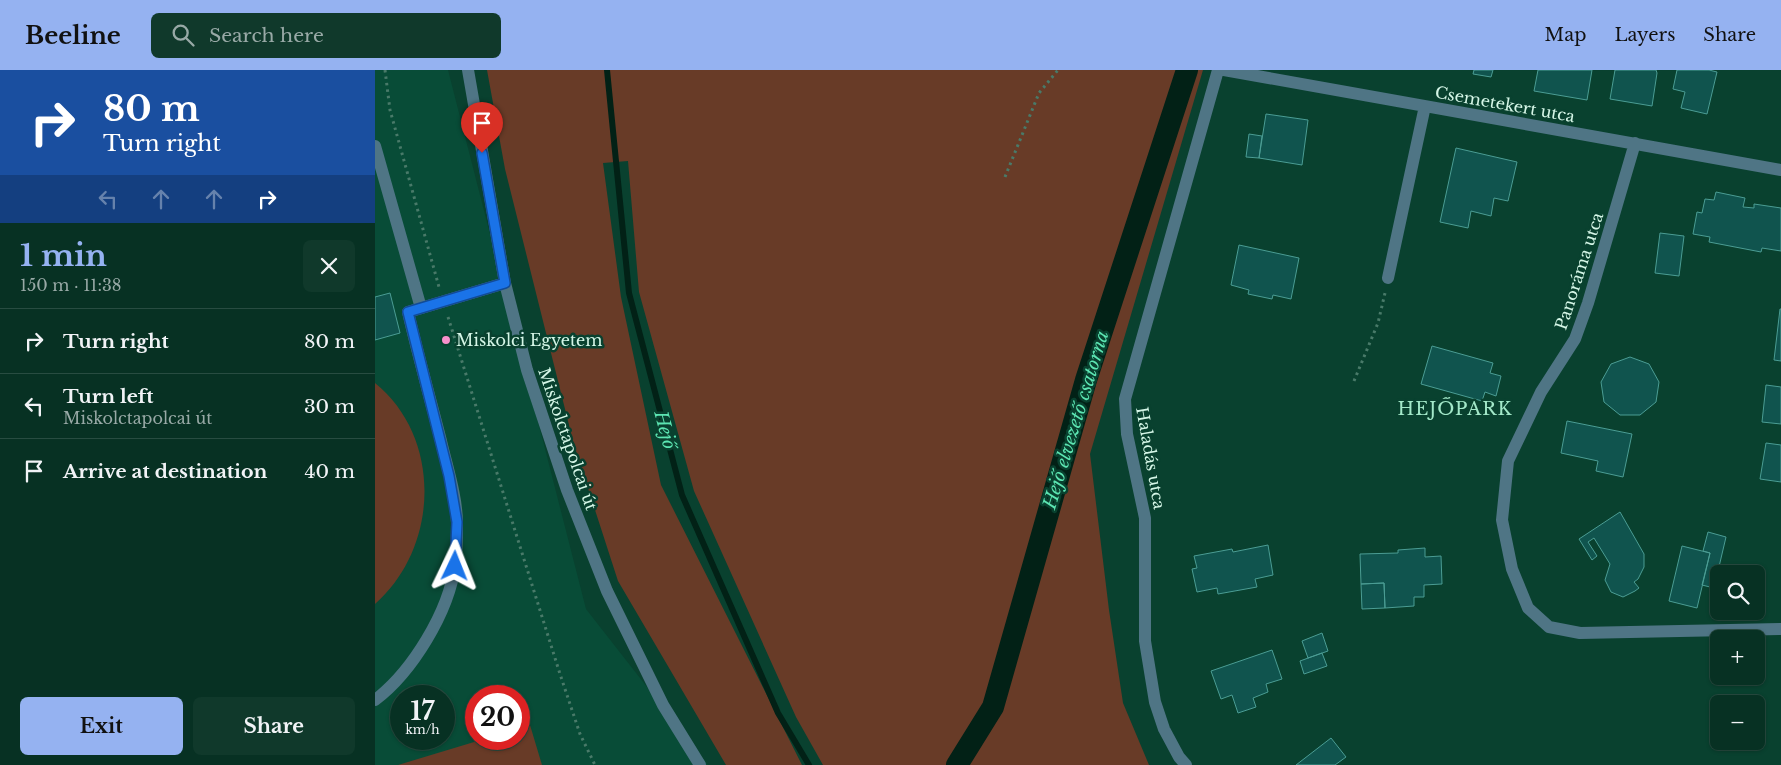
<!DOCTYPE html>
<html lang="en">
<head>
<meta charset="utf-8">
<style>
  body { margin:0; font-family:"Libre Baskerville",serif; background:#10392b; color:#f1f3f6; height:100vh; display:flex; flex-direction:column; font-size:19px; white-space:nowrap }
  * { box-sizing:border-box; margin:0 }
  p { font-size:16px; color:#98a9a6 }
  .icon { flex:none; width:28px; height:28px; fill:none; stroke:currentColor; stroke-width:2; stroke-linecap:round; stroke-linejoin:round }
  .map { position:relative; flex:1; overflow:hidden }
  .details { display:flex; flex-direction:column; background:#073123; width:375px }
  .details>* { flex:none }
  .guide { background:#1a4fa0; color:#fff; overflow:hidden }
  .fabs { position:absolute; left:1335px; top:495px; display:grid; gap:10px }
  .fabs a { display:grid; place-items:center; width:55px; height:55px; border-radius:8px; background:#073123; box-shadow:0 1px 4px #0004,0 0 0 1px #284c41; font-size:25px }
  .speed { position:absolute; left:15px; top:615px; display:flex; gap:10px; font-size:25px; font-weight:700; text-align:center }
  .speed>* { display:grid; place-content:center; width:65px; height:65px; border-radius:50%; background:#073123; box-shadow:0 1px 4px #0004,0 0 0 1px #284c41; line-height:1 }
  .speed small { font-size:12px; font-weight:400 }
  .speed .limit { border:8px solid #d22; background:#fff; color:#111 }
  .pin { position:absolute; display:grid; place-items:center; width:42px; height:42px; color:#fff; margin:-51px -21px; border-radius:50% 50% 50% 0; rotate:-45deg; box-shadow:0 0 5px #0007 }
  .pin .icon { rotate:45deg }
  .me { position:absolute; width:55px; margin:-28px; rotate:2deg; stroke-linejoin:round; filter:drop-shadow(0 0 4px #0008) }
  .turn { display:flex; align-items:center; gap:18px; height:105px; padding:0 20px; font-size:22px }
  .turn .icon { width:65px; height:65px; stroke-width:2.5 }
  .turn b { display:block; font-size:35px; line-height:42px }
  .lanes { display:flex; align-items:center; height:48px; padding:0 20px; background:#0003; justify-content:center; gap:25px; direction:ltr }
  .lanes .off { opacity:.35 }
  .round { display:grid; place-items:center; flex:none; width:52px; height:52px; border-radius:8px; background:#10392b }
  .summary { display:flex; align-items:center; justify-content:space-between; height:85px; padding:0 20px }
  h1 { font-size:30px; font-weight:800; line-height:38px; color:#95b2f1 }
  .action { display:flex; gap:10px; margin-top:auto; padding:10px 20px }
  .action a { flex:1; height:58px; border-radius:8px; background:#95b2f1; color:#111; font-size:20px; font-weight:800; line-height:58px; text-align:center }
  .action a+a { background:#10392b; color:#f1f3f6 }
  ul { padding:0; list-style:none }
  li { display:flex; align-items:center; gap:15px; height:65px; padding:0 20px; border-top:1px solid #284c41 }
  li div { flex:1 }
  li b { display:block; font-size:19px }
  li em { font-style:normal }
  header { display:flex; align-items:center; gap:30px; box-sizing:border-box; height:70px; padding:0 25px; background:#95b2f1; color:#111 }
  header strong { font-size:24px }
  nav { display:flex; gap:28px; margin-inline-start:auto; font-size:18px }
  .search { width:350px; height:45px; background:#10392b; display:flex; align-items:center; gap:12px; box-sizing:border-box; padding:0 18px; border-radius:8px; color:#98a9a6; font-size:19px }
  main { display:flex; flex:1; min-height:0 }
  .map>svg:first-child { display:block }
  .built { fill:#084c37; fill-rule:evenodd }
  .green { fill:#683b27 }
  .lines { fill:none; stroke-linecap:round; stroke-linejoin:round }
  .stream { stroke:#022116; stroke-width:6 }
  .canal { stroke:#022116; stroke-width:22 }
  .building { fill:#10544e; stroke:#4b9d94 }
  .path { stroke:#497a69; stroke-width:3; stroke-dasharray:2.5 4; stroke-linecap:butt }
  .minor { stroke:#4f7585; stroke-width:12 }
  .route-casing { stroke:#114b97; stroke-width:12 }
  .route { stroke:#1a73e8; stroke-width:9 }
  .poi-dot { fill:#f890cc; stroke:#09412f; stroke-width:2 }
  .labels { text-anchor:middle; stroke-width:5; stroke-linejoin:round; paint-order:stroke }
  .street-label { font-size:16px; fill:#d5f6e7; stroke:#09412f }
  .poi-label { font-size:16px; fill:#d5f6e7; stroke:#09412f; text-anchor:start }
  .neighbourhood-label { font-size:18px; letter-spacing:1px; fill:#a3e8c9; stroke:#09412f }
  .water-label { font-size:18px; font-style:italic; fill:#5ce5b2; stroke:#09412f }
</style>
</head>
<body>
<header>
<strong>Beeline</strong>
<div class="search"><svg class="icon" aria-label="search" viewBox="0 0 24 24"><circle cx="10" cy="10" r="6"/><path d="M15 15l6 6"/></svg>Search here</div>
<nav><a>Map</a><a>Layers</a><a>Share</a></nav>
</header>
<main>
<section class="details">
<div class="guide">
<div class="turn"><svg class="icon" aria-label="right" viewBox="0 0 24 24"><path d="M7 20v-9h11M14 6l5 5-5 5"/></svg><div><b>80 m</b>Turn right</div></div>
<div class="lanes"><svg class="icon off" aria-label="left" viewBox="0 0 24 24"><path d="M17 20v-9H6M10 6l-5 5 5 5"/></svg><svg class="icon off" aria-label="ahead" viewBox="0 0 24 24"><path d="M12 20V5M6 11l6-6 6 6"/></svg><svg class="icon off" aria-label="ahead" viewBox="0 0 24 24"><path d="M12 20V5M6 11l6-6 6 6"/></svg><svg class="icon" aria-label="right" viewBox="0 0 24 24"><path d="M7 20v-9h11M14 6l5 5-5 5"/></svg></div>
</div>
<div class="summary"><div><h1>1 min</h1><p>150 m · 11:38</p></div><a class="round"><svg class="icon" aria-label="close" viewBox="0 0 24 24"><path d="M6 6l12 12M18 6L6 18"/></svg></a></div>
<ul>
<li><svg class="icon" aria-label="right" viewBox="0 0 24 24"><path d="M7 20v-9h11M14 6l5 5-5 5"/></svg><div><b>Turn right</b></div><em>80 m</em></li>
<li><svg class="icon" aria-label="left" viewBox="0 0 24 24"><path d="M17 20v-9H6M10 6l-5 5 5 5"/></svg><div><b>Turn left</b><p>Miskolctapolcai út</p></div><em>30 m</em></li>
<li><svg class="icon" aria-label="arrive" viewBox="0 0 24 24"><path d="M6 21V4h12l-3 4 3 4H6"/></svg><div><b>Arrive at destination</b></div><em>40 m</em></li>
</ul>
<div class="action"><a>Exit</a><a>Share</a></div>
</section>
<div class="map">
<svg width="1406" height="695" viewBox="0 0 1406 695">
  <rect width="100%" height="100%" fill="#09412f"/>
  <!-- built -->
  <path class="built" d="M0 0H73L211 539 333 695H0ZM26 626H69V669H26ZM101 626H144V669H101Z"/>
  <!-- green -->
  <path class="green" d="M112 0H828L715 384 734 540 748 633 774 695H448L421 647 319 421 264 222 253 91 228 93 246 227 286 415 427 695H351L243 511 199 375 130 99Z
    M0 313C68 368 64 478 0 534Z
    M155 655 167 695H23L109 669H144V658Z"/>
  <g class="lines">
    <!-- stream -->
    <path class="stream" d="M232 0 254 223 307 425 403 643 434 695"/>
    <!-- canal -->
    <path class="canal" d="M582 695 618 637 711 310 812 0"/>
  </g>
  <!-- building -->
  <path class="building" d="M1099 0H1118L1116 7 1098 4Z
    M1163 0H1217L1212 30 1159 21Z
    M1240 0H1281L1282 3 1277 36 1235 29Z
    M1302 0H1334L1342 2 1332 44 1306 38 1310 22 1298 19Z
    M891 44 933 50 927 95 884 88Z
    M874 64 887 66 884 88 871 87Z
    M1081 78 1142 92 1133 131 1119 128 1116 146 1096 141 1093 158 1065 152Z
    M1341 122 1370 128 1368 137 1379 138V134L1406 138V181L1387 178 1386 182 1334 172 1335 167 1318 164 1322 142 1327 143 1330 129 1339 130Z
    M1285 163 1309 166 1304 206 1280 203Z
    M864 175 924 188 916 229 898 225 897 229 873 224 874 220 856 215Z
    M15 223 25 263 0 270V227Z
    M1405 239H1406V291L1399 290Z
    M1057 276 1118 293 1115 303 1126 306 1121 326 1110 322 1107 331 1046 314Z
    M1255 287 1274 294 1284 312 1281 332 1265 345H1245L1229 332 1226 312 1236 294Z
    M1391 315 1406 317V354L1387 352Z
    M1192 351 1257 364 1248 407 1221 401 1223 391 1186 383Z
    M1391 373 1406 375V412L1385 409Z
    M1245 442 1269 484V497L1263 509 1259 512 1264 518 1260 521 1248 527 1236 522 1230 510 1235 494 1219 468 1213 472 1222 486 1217 490 1204 469Z
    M1333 462 1351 467 1339 518 1327 515 1335 483 1328 481Z
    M893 475 898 505 880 509 882 517 843 524 842 518 822 522 817 499 822 498 819 486 857 479 858 482Z
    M1307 476 1335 483 1322 538 1294 531Z
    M1050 478V487L1066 486 1067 514 1049 515V527H1039V536L1010 538 1009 513 986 514 985 484 1023 483V480Z
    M1009 513 1010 538 987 539 986 514Z
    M947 563 953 581 933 588 927 571Z
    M897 580 907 609 891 614 893 622 878 628 881 637 863 643 857 625 846 629 836 601Z
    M947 583 952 596 929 604 925 591Z
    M956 668 971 687 960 695H921Z"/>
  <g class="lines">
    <!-- path -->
    <path class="path" d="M10 0 15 40 64 217
      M630 107 664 23 683 0
      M73 247 185 604 205 664 220 695
      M979 311 1003 253 1010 223"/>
    <!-- minor -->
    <path class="minor" d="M93 0 130 213 152 300 192 420 232 521 288 635 325 695
      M849 0 1406 100
      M1260 73 1213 233 1200 269 1166 322 1133 391 1127 450 1137 499 1153 538 1174 557 1205 563 1406 559
      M0 76 46 238
      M1013 208 1050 36
      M0 630C37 602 74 542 80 495 82 482 82 467 82 454 82 427 72 397 66 371 55 328 43 285 33 242L130 213
      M811 695 804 687 789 659 780 632 770 571V448L752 364 750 329 843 0"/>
  </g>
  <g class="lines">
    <defs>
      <path id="route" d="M80 496 82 452 74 406 33 242 130 213 107 83"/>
    </defs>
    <!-- route casing -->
    <use href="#route" class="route-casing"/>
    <!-- route -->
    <use href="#route" class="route"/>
  </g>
  <!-- markers -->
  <circle class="poi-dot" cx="71" cy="270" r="5"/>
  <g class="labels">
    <!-- street labels -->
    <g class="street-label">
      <text transform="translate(1130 34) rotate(10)" y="6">Csemetekert utca</text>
      <text transform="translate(1204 201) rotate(-72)" y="6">Panoráma utca</text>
      <text transform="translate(193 369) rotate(71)" y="6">Miskolctapolcai út</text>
      <text transform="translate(776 388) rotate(80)" y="6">Haladás utca</text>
    </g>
    <!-- poi labels -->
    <g class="poi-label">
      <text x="81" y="276">Miskolci Egyetem</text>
    </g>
    <!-- neighbourhood labels -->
    <g class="neighbourhood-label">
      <text x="1080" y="345">HEJŐPARK</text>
    </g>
    <!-- water labels -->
    <g class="water-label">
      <text transform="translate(701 350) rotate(-73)" y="6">Hejő elvezető csatorna</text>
      <text transform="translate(290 360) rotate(75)" y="6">Hejő</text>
    </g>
  </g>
</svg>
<div class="fabs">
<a><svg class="icon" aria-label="search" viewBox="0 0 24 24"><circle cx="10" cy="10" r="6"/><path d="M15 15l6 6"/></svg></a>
<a>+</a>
<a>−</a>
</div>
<div class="speed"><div>17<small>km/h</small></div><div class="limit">20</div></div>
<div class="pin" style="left:107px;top:83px;background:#d93025"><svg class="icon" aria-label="arrive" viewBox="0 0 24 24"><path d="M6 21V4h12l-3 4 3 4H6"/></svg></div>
<svg class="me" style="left:80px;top:496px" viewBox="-20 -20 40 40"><path d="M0-17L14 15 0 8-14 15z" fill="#1a73e8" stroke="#fff" stroke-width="4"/></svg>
</div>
</main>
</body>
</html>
